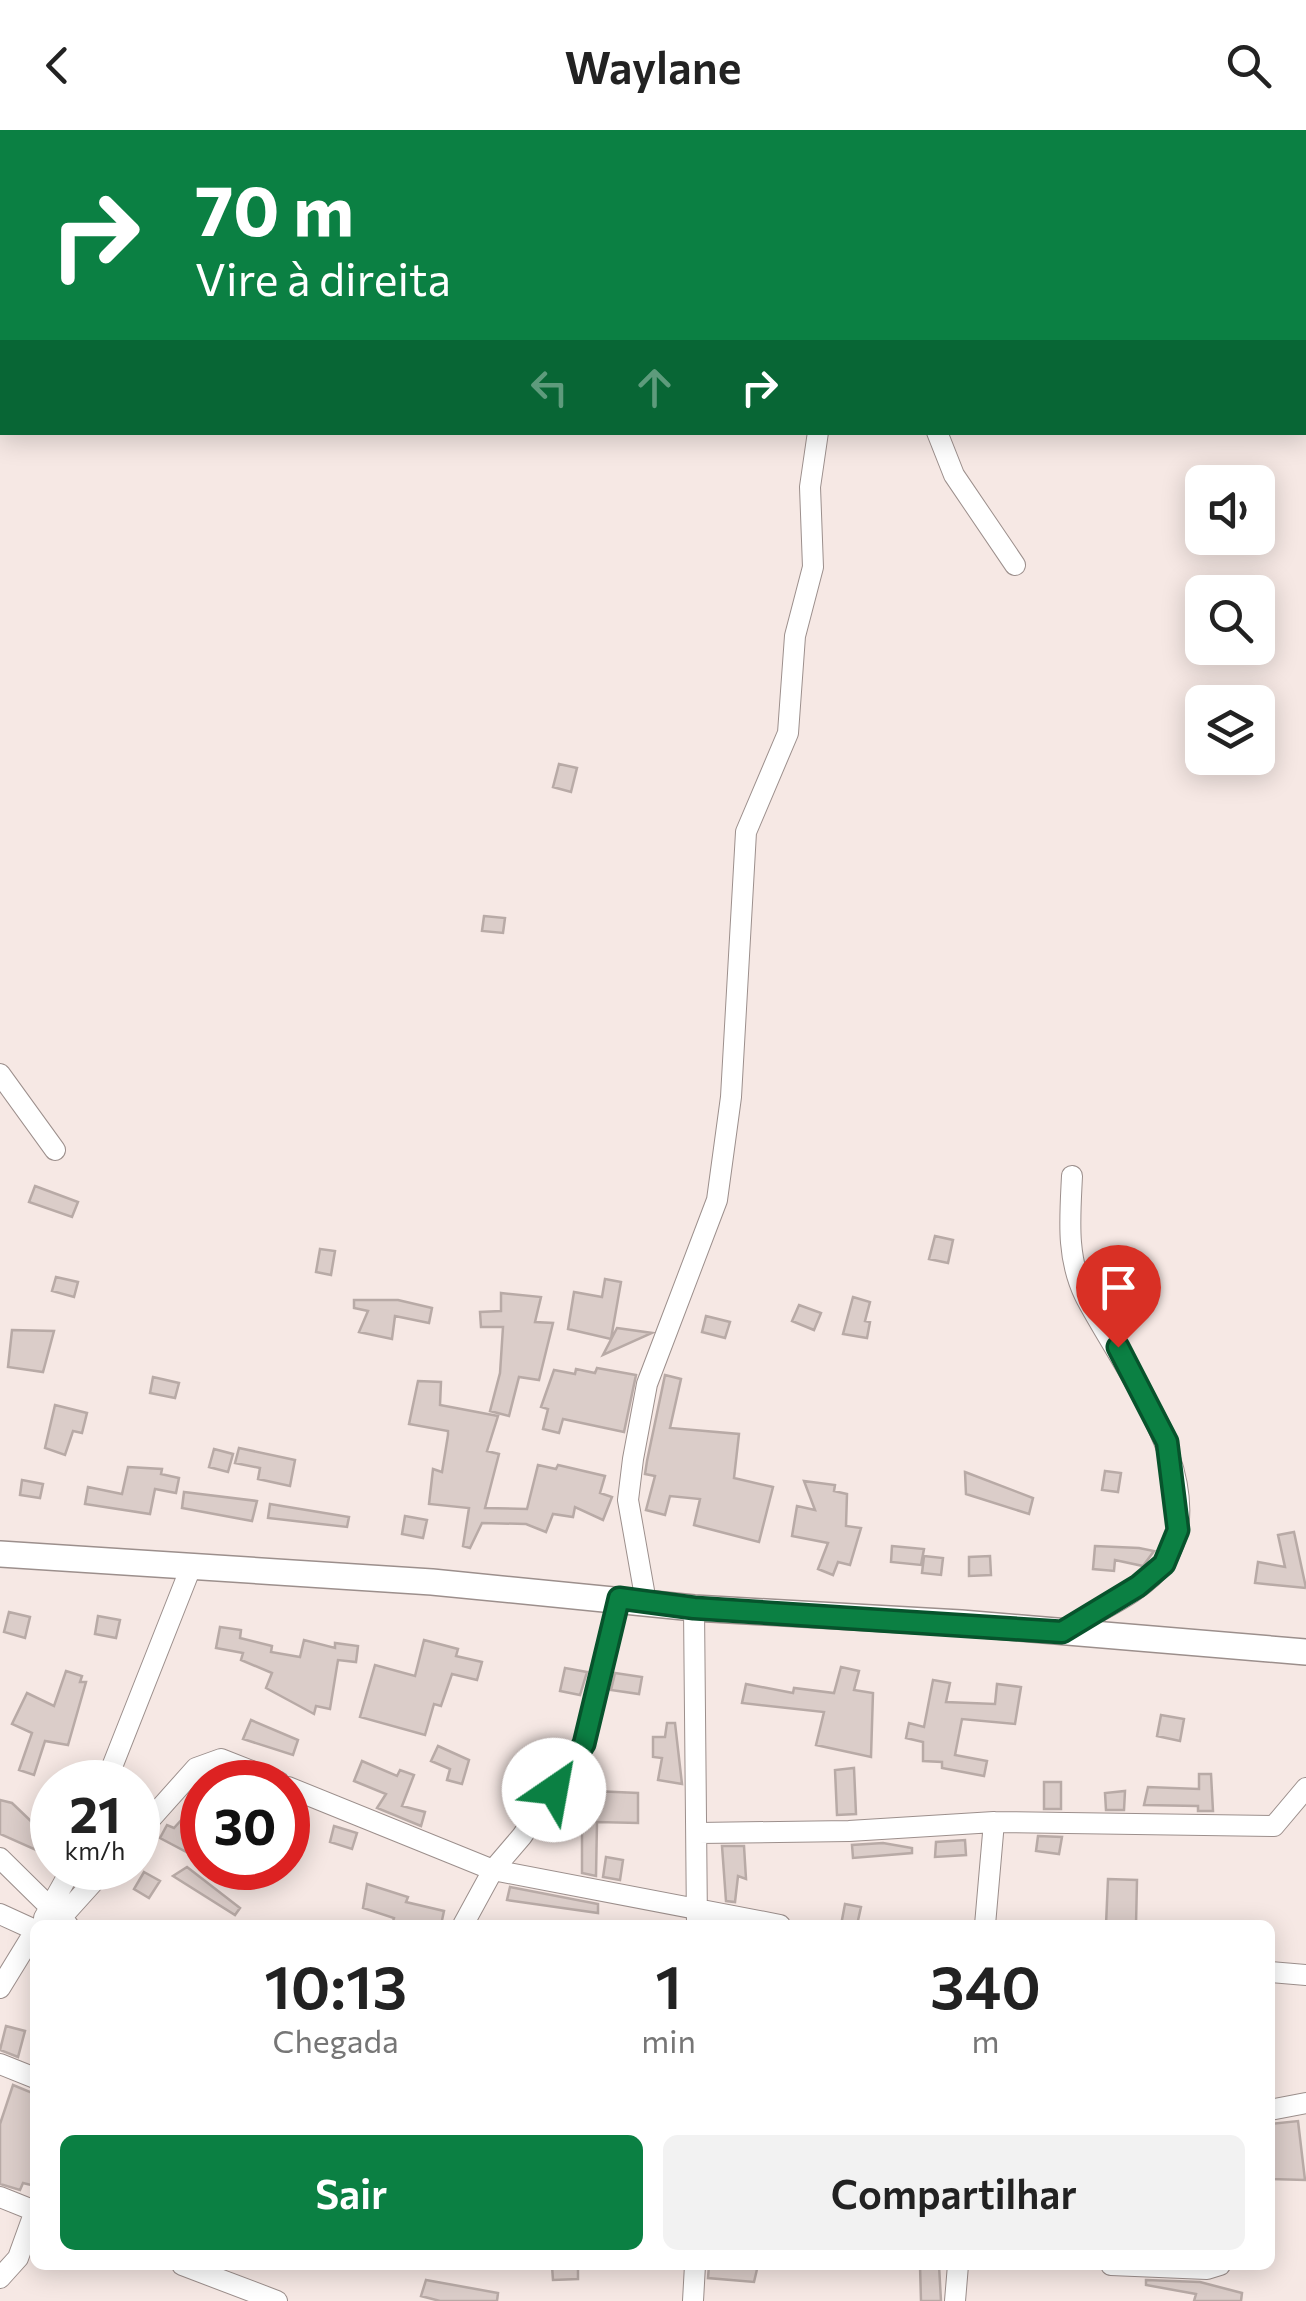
<!DOCTYPE html>
<html lang="pt">
<head>
<meta charset="utf-8">
<style>
  body { margin:0; font-family:Commissioner,sans-serif; background:#f2f2f2; color:#222; height:100vh; display:flex; flex-direction:column; font-size:38px; white-space:nowrap }
  * { box-sizing:border-box; margin:0 }
  p { font-size:32px; color:#767676 }
  .icon { flex:none; width:55px; height:55px; fill:none; stroke:currentColor; stroke-width:2; stroke-linecap:round; stroke-linejoin:round }
  .map { position:relative; flex:1; overflow:hidden }
  .sheet { position:absolute; left:30px; top:1790px; width:1245px; height:350px; display:flex; flex-direction:column; background:#fff; border-radius:15px; box-shadow:0 5px 25px #0003 }
  .sheet>* { flex:none }
  .banner { position:absolute; left:0px; top:0px; width:1308px; height:305px; box-shadow:0 5px 25px #0003; background:#0b8043; color:#fff; overflow:hidden }
  .tools { position:absolute; left:1185px; top:335px; display:grid; gap:20px }
  .tools a { display:grid; place-items:center; width:90px; height:90px; border-radius:15px; background:#fff; box-shadow:0 5px 25px #0003; font-size:50px }
  .speed { position:absolute; left:30px; top:1630px; display:flex; gap:20px; font-size:50px; font-weight:700; text-align:center }
  .speed>* { display:grid; place-content:center; width:130px; height:130px; border-radius:50%; background:#fff; box-shadow:0 5px 25px #0003; line-height:1 }
  .speed small { font-size:25px; font-weight:400 }
  .speed .limit { border:15px solid #d22; background:#fff; color:#111 }
  .pin { position:absolute; display:grid; place-items:center; width:85px; height:85px; color:#fff; margin:-102px -42px; border-radius:50% 50% 50% 0; rotate:-45deg; box-shadow:0 0 10px #0007 }
  .pin .icon { rotate:45deg }
  .me { position:absolute; width:110px; margin:-55px; rotate:33deg; stroke-linejoin:round; filter:drop-shadow(0 0 8px #0008) }
  .turn { display:flex; align-items:center; gap:35px; height:210px; padding:0 30px; font-size:45px }
  .turn .icon { width:130px; height:130px; stroke-width:2.5 }
  .turn b { display:block; font-size:70px; line-height:85px }
  .lanes { display:flex; align-items:center; height:95px; padding:0 30px; background:#0003; justify-content:center; gap:50px; direction:ltr }
  .lanes .off { opacity:.35 }
  .eta { display:flex; justify-content:space-evenly; align-items:center; height:170px; text-align:center }
  .eta b { font-size:60px; font-weight:600; line-height:70px }
  .action { display:flex; gap:20px; margin-top:auto; padding:20px 30px }
  .action a { flex:1; height:115px; border-radius:15px; background:#0b8043; color:#fff; font-size:40px; font-weight:600; line-height:115px; text-align:center }
  .action a+a { background:#f2f2f2; color:#222 }
  header { display:flex; justify-content:space-between; align-items:center; height:130px; padding:0 30px; background:#fff; font-size:45px; font-weight:600 }
  .map>svg:first-child { display:block }
  .building { fill:#dbcdc9; stroke:#b8aaa6; stroke-width:2.5 }
  .lines { fill:none; stroke-linecap:round; stroke-linejoin:round }
  .minor-casing { stroke:#9c8f8c; stroke-width:22 }
  .major-casing { stroke:#9c8f8c; stroke-width:28 }
  .path { stroke:#aa9f9c; stroke-width:4; stroke-dasharray:5 8; stroke-linecap:butt }
  .minor { stroke:#fff; stroke-width:20 }
  .major { stroke:#fff; stroke-width:25 }
  .route-casing { stroke:#07532c; stroke-width:25 }
  .route { stroke:#0b8043; stroke-width:18 }
</style>
</head>
<body>
<header><svg class="icon" aria-label="back" viewBox="0 0 24 24"><path d="M15 5l-7 7 7 7"/></svg>Waylane<svg class="icon" aria-label="search" viewBox="0 0 24 24"><circle cx="10" cy="10" r="6"/><path d="M15 15l6 6"/></svg></header>
<div class="map">
<svg width="1306" height="2171" viewBox="0 0 1306 2171">
  <rect width="100%" height="100%" fill="#f6e8e4"/>
  <!-- building -->
  <path class="building" d="M559 634 577 638 571 662 553 657Z
    M484 786 505 788 503 803 482 801Z
    M35 1056 78 1072 72 1087 29 1072Z
    M935 1106 953 1110 948 1133 929 1129Z
    M320 1119 335 1121 331 1145 316 1142Z
    M56 1147 78 1152 74 1167 52 1161Z
    M605 1149 621 1152 611 1209 568 1199 574 1162 602 1167Z
    M501 1163 541 1167 535 1192 553 1193 539 1250 519 1247 509 1286 490 1281 500 1243 503 1197H481L480 1182 501 1181Z
    M853 1167 870 1172 865 1191 870 1192 867 1208 843 1204Z
    M354 1170H398L432 1178 429 1193 395 1186 392 1209 359 1202 368 1181 354 1178Z
    M799 1175 821 1183 814 1200 792 1191Z
    M706 1186 730 1192 725 1208 702 1202Z
    M617 1198 652 1203 603 1225Z
    M12 1200 54 1201 43 1242 8 1237Z
    M597 1238 636 1245 624 1302 563 1289 559 1303 543 1299 548 1279 541 1277 554 1240 575 1244 576 1239 595 1243Z
    M665 1245 681 1249 670 1298 739 1304 734 1348 773 1357 759 1412 694 1395 700 1369 670 1366 665 1385 646 1380 655 1346 645 1344 647 1331Z
    M153 1247 179 1253 175 1268 150 1263Z
    M418 1251 441 1252 440 1275 498 1286 487 1321 499 1324 485 1378 527 1379 538 1335 556 1339 558 1335 605 1346 600 1363 612 1367 603 1390 575 1377 573 1387 553 1384 546 1402 526 1394 482 1393 470 1418 463 1416 469 1378 429 1374 433 1339 442 1342 448 1305V1301L409 1294Z
    M55 1275 87 1283 82 1303 73 1301 65 1325 45 1318Z
    M239 1318 295 1330 290 1356 258 1349 260 1338 235 1333Z
    M214 1319 233 1324 228 1342 209 1337Z
    M128 1337 162 1339 161 1344 179 1348 176 1363 155 1359 150 1384 85 1374 88 1357 122 1364Z
    M1105 1341 1121 1343 1118 1362 1102 1360Z
    M965 1342 1033 1368 1029 1384 966 1364Z
    M22 1350 43 1354 40 1368 20 1365Z
    M804 1351 835 1355 834 1361 847 1364 846 1396 861 1398 850 1435 838 1432 833 1445 818 1439 828 1413 792 1406 797 1376 815 1380Z
    M184 1362 257 1371 252 1391 182 1378Z
    M270 1374 349 1387 347 1397 268 1388Z
    M405 1386 427 1390 423 1408 402 1404Z
    M1294 1402 1306 1458 1255 1453 1258 1432 1285 1437 1278 1405Z
    M892 1416 924 1419 921 1435 891 1432Z
    M1095 1416 1139 1418 1154 1421 1143 1436 1115 1430 1114 1441 1093 1439Z
    M924 1426 943 1428 941 1445 922 1443Z
    M990 1426 991 1445 969 1446V1427Z
    M9 1482 30 1487 25 1508 4 1502Z
    M98 1486 120 1490 116 1508 95 1504Z
    M220 1497 241 1500 240 1508 272 1516 271 1522 300 1527 304 1510 335 1518V1513L358 1516 356 1532 338 1530 330 1579 316 1576 314 1584 266 1558 272 1543 241 1530 243 1523 216 1518Z
    M424 1510 458 1519 456 1526 482 1532 477 1550 452 1544 441 1576 434 1574 425 1605 360 1587 375 1535 415 1546Z
    M841 1537 859 1541 854 1560 873 1563 871 1627 816 1615 824 1582 742 1573 746 1554 793 1563 794 1558 834 1563Z
    M565 1538 587 1542 580 1565 560 1561Z
    M66 1541 82 1546 80 1552H86L68 1615 45 1611 34 1645 19 1640 32 1603 12 1594 27 1563 54 1576Z
    M615 1543 642 1547 639 1564 611 1560Z
    M933 1550 950 1553 946 1572 995 1574 997 1554 1021 1557 1015 1594 962 1589 955 1625 987 1631 984 1646 942 1638V1632L923 1631V1612L906 1608 909 1593 924 1597Z
    M1161 1585 1184 1589 1180 1611 1157 1606Z
    M251 1590 298 1610 293 1625 243 1609Z
    M667 1593H675L682 1654 658 1650 662 1628 653 1627V1607H665Z
    M438 1616 469 1630 462 1654 447 1650 450 1639 431 1631Z
    M362 1631 397 1646 400 1640 414 1645 402 1676 425 1682 421 1696 377 1678 386 1664 354 1651Z
    M854 1638 856 1684 837 1685 835 1640Z
    M1199 1644H1211L1213 1681H1198V1676L1144 1675 1148 1657 1199 1659Z
    M1044 1652H1061V1679H1044Z
    M593 1661 638 1663V1693L597 1692 596 1746 582 1743V1672L592 1673Z
    M1125 1661 1124 1680H1106L1105 1663Z
    M202 1667V1715L196 1727 160 1708 167 1695 174 1698Z
    M0 1670 12 1673 35 1695 32 1699 44 1707 36 1720 0 1704Z
    M334 1696 357 1703 352 1719 330 1712Z
    M1038 1706 1062 1707 1059 1724 1036 1721Z
    M965 1710 966 1725 935 1727 936 1712Z
    M883 1713 912 1718V1723L853 1728 852 1715Z
    M722 1716H744L746 1749 738 1746 735 1772 726 1771Z
    M606 1727 623 1730 620 1750 603 1747Z
    M187 1737 240 1778 235 1785 173 1746Z
    M144 1742 160 1751 149 1768 134 1759Z
    M1108 1749 1137 1750 1136 1795H1106Z
    M367 1754 408 1767 406 1772 444 1781 441 1795H392L394 1788 363 1778Z
    M510 1757 598 1774V1783L507 1770Z
    M845 1774 861 1777 857 1795H841Z
    M6 1896 25 1901 18 1927 0 1920Z
    M13 1955 35 1964V2056L23 2053 20 2060 0 2054V1994Z
    M1298 1991 1305 2050 1270 2049V1994Z
    M578 2135V2149L553 2150 552 2136Z
    M709 2135H758L754 2152 708 2148Z
    M920 2135H939L941 2171H921Z
    M426 2150 498 2163 497 2171H440L421 2166Z
    M1146 2150 1200 2152 1242 2163 1241 2171H1194L1196 2164 1146 2155Z"/>
  <g class="lines">
    <defs>
      <path id="minor" d="M882 2V0
        M937 302 954 345 1015 435
        M0 944 55 1020
        M646 1472 628 1370 633 1329 647 1254 717 1070 731 967 746 702 788 603 795 506 813 437 810 357 818 302
        M694 1478 697 1795
        M1062 1502C1093 1483 1144 1463 1164 1433 1217 1355 1119 1233 1085 1166 1066 1127 1070 1088 1072 1046
        M106 1652 191 1437
        M288 1657 493 1740 780 1795
        M138 1703 196 1638 221 1629 279 1652
        M698 1703 849 1701 994 1692 1274 1696 1306 1658
        M0 1728 68 1795
        M0 1784 35 1800
        M44 1788 72 1738
        M60 1789 106 1738
        M463 1795 493 1740 522 1706 584 1614 619 1468
        M985 1795 994 1692
        M1270 1842 1306 1845
        M0 1858 35 1801
        M0 1934 35 1948
        M1270 1980 1306 1973
        M0 2067 35 2081
        M182 2135 277 2171
        M1111 2135 1207 2139 1220 2135
        M0 2148 18 2128 35 2081
        M693 2171 695 2135
        M955 2171 958 2135"/>
      <path id="major" d="M0 1424 432 1452 694 1478 961 1493 1306 1522"/>
    </defs>
    <!-- minor casing -->
    <use href="#minor" class="minor-casing"/>
    <!-- major casing -->
    <use href="#major" class="major-casing"/>
    <!-- path -->
    <path class="path" d="M1050 2 1053 0"/>
    <!-- minor -->
    <use href="#minor" class="minor"/>
    <!-- major -->
    <use href="#major" class="major"/>
  </g>
  <g class="lines">
    <defs>
      <path id="route" d="M554 1660 584 1614 619 1468 694 1478 1062 1502 1138 1456 1164 1434 1178 1400 1167 1312 1118 1217"/>
    </defs>
    <!-- route casing -->
    <use href="#route" class="route-casing"/>
    <!-- route -->
    <use href="#route" class="route"/>
  </g>
</svg>
<div class="tools">
<a><svg class="icon" aria-label="sound" viewBox="0 0 24 24"><path d="M4 9h4l5-4v14l-5-4H4zM17 9q2 3 0 6"/></svg></a>
<a><svg class="icon" aria-label="search" viewBox="0 0 24 24"><circle cx="10" cy="10" r="6"/><path d="M15 15l6 6"/></svg></a>
<a><svg class="icon" aria-label="layers" viewBox="0 0 24 24"><path d="M12 4l9 5-9 5-9-5zM3 14l9 5 9-5"/></svg></a>
</div>
<div class="speed"><div>21<small>km/h</small></div><div class="limit">30</div></div>
<div class="pin" style="left:1118px;top:1217px;background:#d93025"><svg class="icon" aria-label="arrive" viewBox="0 0 24 24"><path d="M6 21V4h12l-3 4 3 4H6"/></svg></div>
<svg class="me" style="left:554px;top:1660px" viewBox="-20 -20 40 40"><circle r="19" fill="#fff"/><path d="M0-13L10 11 0 6-10 11z" fill="#0b8043"/></svg>
<div class="banner">
<div class="turn"><svg class="icon" aria-label="right" viewBox="0 0 24 24"><path d="M7 20v-9h11M14 6l5 5-5 5"/></svg><div><b>70 m</b>Vire à direita</div></div>
<div class="lanes"><svg class="icon off" aria-label="left" viewBox="0 0 24 24"><path d="M17 20v-9H6M10 6l-5 5 5 5"/></svg><svg class="icon off" aria-label="ahead" viewBox="0 0 24 24"><path d="M12 20V5M6 11l6-6 6 6"/></svg><svg class="icon" aria-label="right" viewBox="0 0 24 24"><path d="M7 20v-9h11M14 6l5 5-5 5"/></svg></div>
</div>
<section class="sheet">
<div class="eta">
<div><b>10:13</b><p>Chegada</p></div>
<div><b>1</b><p>min</p></div>
<div><b>340</b><p>m</p></div>
</div>
<div class="action"><a>Sair</a><a>Compartilhar</a></div>
</section>
</div>
</body>
</html>
